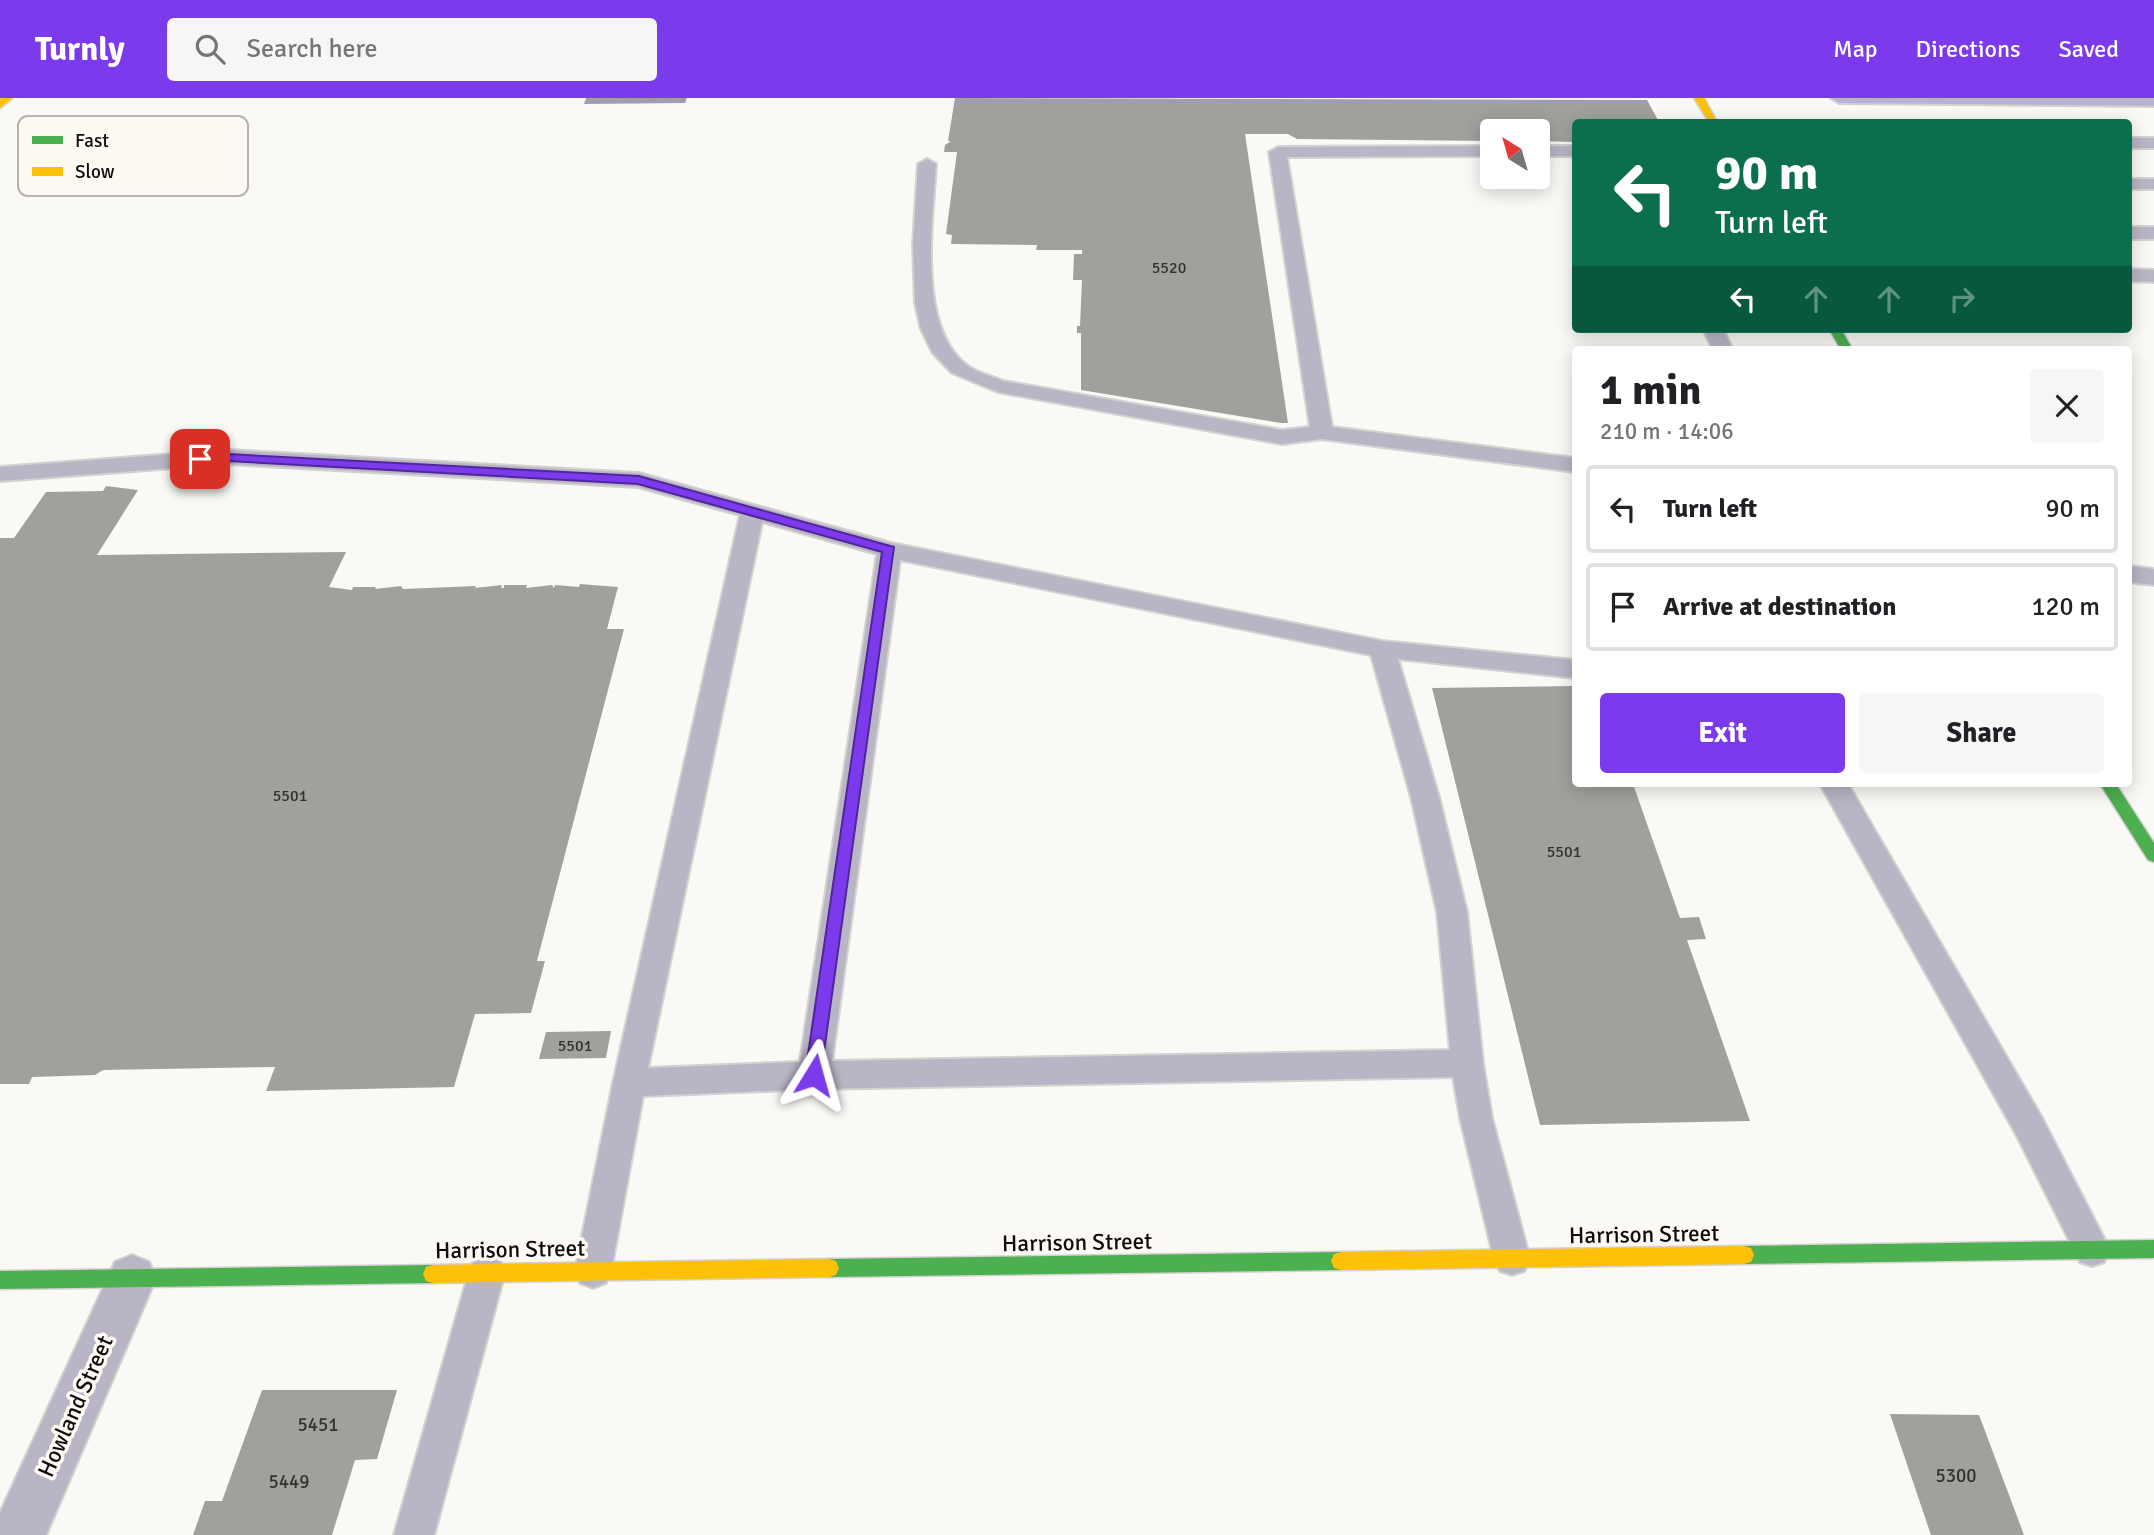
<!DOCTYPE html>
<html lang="en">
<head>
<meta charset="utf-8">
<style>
  body { margin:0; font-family:Signika,sans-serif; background:#f6f6f6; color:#202124; height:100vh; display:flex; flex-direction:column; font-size:26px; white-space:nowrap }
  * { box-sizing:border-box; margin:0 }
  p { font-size:23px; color:#757577 }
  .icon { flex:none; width:38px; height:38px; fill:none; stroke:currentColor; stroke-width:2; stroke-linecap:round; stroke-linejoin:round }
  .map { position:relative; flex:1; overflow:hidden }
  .sheet { position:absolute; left:1572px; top:248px; width:560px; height:441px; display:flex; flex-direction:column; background:#fff; border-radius:7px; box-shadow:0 4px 18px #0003 }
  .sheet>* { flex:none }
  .hud { position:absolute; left:1572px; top:21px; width:560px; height:214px; border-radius:7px; box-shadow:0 4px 18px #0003; background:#0b6e4f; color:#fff; overflow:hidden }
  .needle { width:46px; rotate:323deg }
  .tools { position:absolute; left:1480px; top:21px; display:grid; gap:14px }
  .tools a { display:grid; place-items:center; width:70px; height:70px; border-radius:7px; background:#fff; box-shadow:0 4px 18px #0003; font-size:35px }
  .pin { position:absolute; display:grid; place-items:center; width:60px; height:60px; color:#fff; margin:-30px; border-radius:14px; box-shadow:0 4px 10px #0006 }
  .me { position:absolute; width:77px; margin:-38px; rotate:8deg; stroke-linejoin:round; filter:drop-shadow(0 0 5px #0008) }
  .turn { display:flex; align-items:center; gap:24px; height:147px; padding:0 28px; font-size:32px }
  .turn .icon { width:91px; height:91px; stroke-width:2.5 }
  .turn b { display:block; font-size:49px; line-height:60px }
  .lanes { display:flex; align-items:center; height:66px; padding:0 28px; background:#0003; justify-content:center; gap:35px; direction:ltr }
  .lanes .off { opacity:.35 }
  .round { display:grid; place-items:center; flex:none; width:74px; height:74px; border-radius:7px; background:#f6f6f6 }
  .headline { display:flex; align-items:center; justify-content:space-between; height:119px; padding:0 28px }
  h1 { font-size:42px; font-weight:700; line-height:52px }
  .primary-button { display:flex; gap:14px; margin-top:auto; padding:14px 28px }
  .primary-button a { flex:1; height:80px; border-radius:7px; background:#7c3aed; color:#fff; font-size:28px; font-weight:700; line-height:80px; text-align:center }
  .primary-button a+a { background:#f6f6f6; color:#202124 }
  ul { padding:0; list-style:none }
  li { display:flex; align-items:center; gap:21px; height:88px; margin:0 14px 10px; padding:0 14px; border:4px solid #e0e0e0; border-radius:7px }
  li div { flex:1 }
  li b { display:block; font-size:26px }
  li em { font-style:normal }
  header { display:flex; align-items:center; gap:42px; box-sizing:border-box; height:98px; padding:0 35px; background:#7c3aed; color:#fff }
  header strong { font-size:33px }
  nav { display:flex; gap:38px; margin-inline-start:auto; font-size:24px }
  .search { width:490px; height:63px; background:#f6f6f6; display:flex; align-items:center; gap:18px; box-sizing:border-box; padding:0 24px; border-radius:7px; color:#757577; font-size:26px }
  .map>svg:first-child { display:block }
  .building { fill:#a0a09d }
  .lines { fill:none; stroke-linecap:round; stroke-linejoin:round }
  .lane-casing { stroke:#d3d2d0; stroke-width:4 }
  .street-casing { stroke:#d3d2d0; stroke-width:4 }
  .fast-casing { stroke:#d3d2d0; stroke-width:3 }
  .slow-casing { stroke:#d3d2d0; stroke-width:3 }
  .lane { fill:#b9b5c5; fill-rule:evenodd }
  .street { fill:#b9b5c5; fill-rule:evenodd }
  .fast { fill:#4caf50; fill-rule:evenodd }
  .slow { fill:#ffc107; fill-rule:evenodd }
  .route { fill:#7c3aed; stroke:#51269a; stroke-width:2 }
  .labels { text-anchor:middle; stroke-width:7; stroke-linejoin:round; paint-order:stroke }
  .number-label { font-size:16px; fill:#323230 }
  .near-number-label { font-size:19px; fill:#323230 }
  .near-street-label { font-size:23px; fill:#0e0d0b; stroke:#fcfaf3 }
  .key { fill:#fcfaf3; stroke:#b5b3ad; stroke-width:2 }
  .key-label { font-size:19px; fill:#0e0d0b }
</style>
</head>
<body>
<header>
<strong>Turnly</strong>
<div class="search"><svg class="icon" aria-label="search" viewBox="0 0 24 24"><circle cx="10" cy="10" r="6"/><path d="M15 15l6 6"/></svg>Search here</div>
<nav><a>Map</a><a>Directions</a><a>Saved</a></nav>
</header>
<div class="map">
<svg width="2154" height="1437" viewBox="0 0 2154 1437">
  <rect width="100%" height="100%" fill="#faf9f5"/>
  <!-- building -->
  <path class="building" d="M586 0H687L685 5 584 6Z
    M955 0 1647 2 1659 24H1575V44L1538 43V33H1493V43L1297 41 1288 36H1245L1288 325H1281L1081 292V235H1077V228H1080L1082 182H1073L1074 156H1082V152H1036L1037 147 951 146 952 137 946 136 957 54H944L945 47 951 43H948Z
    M106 388 138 392 97 457 346 454 329 489 352 492 353 489H376L375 491 401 488 403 491 476 488 475 490 502 487 501 490H504V487H527L526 490 552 487 554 490 555 487 579 489 580 486 618 489 607 531H624L537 863H545L531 915 475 916 454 989 266 993 275 969 103 972 95 977 32 979 29 986H0V440H14L46 394 103 393Z
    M1575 588V686H1633L1680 820 1699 819 1706 841 1687 842 1750 1023 1540 1027 1432 590Z
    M611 933 606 960 539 961 546 934Z
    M262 1292H397L377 1361 355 1362 332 1437H193L205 1403H222Z
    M1890 1316 1979 1317 2024 1437H1931Z"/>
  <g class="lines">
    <defs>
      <path id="lane" d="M1831 0H2154V8L1839 5Z
        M2128 40H2154V50H2128Z
        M1493 48V58L1287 59 1332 329 1575 360V374L1322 341 1282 346 998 294 952 275 932 254 921 231 915 205 913 146 918 66 927 61 936 66C933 122 916 230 968 268 978 275 991 278 1003 283L1282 332 1310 329 1269 54 1278 49Z
        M1538 48H1575V58H1538Z
        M2128 81H2154V91H2128Z
        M2128 129H2154V141H2128Z
        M2128 171 2154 172V184L2128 183Z
        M1703 231H1723L1733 252H1713Z
        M228 352 639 375 891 445 1382 543 1575 562V580L1398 561 1439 699 1467 814 1483 965 1492 1020 1530 1161 1524 1173 1512 1177 1500 1173 1494 1161 1460 1020 1453 979 814 991 643 998 611 1173 606 1185 593 1190 580 1185 575 1173 613 985 740 417 638 389 228 366 0 383V369ZM762 424 877 456 800 964 648 970ZM900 462 1371 557 1411 699 1437 814 1450 952 832 963Z
        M2128 468 2154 471V487L2128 484Z
        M1820 686H1848L2041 1018 2110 1152 2104 1164 2092 1168 2080 1164 2017 1038Z
        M487 1157 500 1162 505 1174 434 1437H394L469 1174 474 1162Z"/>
      <path id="street" d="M132 1157 149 1164 156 1180 46 1437H0V1415L115 1164Z"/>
      <path id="fast" d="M1829 231H1841L1853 252H1841Z
        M2100 686H2116L2154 745V764L2148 762Z
        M2154 1142V1160L1744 1166 1737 1164 1734 1157 1737 1150 1744 1148Z
        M1341 1154 1348 1156 1351 1163 1348 1170 1341 1172 829 1179 822 1177 819 1170 822 1163 829 1161Z
        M433 1167 440 1169 443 1176 440 1183 433 1185 0 1191V1173Z"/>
      <path id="slow" d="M2 0H12L0 10V2Z
        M1694 0H1704L1717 24H1709Z
        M1744 1148 1751 1150 1754 1157 1751 1164 1744 1166 1341 1172 1334 1170 1331 1163 1334 1156 1341 1154Z
        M829 1161 836 1163 839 1170 836 1177 829 1179 433 1185 426 1183 423 1176 426 1169 433 1167Z"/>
    </defs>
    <!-- lane casing -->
    <use href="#lane" class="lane-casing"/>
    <!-- street casing -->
    <use href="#street" class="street-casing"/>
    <!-- fast casing -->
    <use href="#fast" class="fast-casing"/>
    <!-- slow casing -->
    <use href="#slow" class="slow-casing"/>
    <!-- lane -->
    <use href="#lane" class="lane"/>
    <!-- street -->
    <use href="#street" class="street"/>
    <!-- fast -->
    <use href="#fast" class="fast"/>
    <!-- slow -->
    <use href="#slow" class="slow"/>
  </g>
  <!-- route -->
  <path class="route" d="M228 356 639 378 894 449 820 983H807L805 977 882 454 638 386 228 363 200 365 194 361 200 357Z"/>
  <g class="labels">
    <!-- number labels -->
    <g class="number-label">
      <text x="1169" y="175">5520</text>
      <text x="290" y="703">5501</text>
      <text x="1564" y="759">5501</text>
      <text x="575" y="953">5501</text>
    </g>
    <!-- near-number labels -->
    <g class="near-number-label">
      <text x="318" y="1333">5451</text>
      <text x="1956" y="1384">5300</text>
      <text x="289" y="1390">5449</text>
    </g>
    <!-- near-street labels -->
    <g class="near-street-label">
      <text transform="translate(1644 1136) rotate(-1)" y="8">Harrison Street</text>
      <text transform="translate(1077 1144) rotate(-1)" y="8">Harrison Street</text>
      <text transform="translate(510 1151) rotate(-1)" y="8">Harrison Street</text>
      <text transform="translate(75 1308) rotate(-66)" y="8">Howland Street</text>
    </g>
  </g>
  <!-- legend -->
  <rect x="18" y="18" width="230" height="80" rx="10" class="key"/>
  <rect x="32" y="38" width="31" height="8" fill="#4caf50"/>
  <rect x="32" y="69" width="31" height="9" fill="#ffc107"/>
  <g class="key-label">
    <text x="75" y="49">Fast</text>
    <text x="75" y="80">Slow</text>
  </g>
</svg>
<div class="tools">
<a><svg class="needle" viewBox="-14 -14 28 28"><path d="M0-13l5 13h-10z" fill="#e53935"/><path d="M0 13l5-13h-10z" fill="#757577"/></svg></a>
</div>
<div class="pin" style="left:200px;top:361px;background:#d93025"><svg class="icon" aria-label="arrive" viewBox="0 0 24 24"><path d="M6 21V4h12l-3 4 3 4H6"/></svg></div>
<svg class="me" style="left:814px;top:977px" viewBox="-20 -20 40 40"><path d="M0-17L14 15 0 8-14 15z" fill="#7c3aed" stroke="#fff" stroke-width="4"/></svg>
<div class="hud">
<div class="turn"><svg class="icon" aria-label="left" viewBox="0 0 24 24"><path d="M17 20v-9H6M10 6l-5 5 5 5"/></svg><div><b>90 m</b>Turn left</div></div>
<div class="lanes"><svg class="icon" aria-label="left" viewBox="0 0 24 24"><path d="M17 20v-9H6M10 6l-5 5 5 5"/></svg><svg class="icon off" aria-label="ahead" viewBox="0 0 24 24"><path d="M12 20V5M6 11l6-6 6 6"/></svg><svg class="icon off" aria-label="ahead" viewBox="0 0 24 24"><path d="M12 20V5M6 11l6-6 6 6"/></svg><svg class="icon off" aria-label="right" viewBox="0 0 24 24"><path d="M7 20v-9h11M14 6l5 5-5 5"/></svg></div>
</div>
<section class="sheet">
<div class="headline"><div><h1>1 min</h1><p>210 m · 14:06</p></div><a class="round"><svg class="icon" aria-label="close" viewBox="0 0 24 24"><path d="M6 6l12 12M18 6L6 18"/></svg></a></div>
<ul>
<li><svg class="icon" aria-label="left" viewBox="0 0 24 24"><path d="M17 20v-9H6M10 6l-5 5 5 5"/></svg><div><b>Turn left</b></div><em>90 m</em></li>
<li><svg class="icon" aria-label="arrive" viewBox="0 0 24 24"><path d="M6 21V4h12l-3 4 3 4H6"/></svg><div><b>Arrive at destination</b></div><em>120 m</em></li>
</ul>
<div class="primary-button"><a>Exit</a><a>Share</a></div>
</section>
</div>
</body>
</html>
